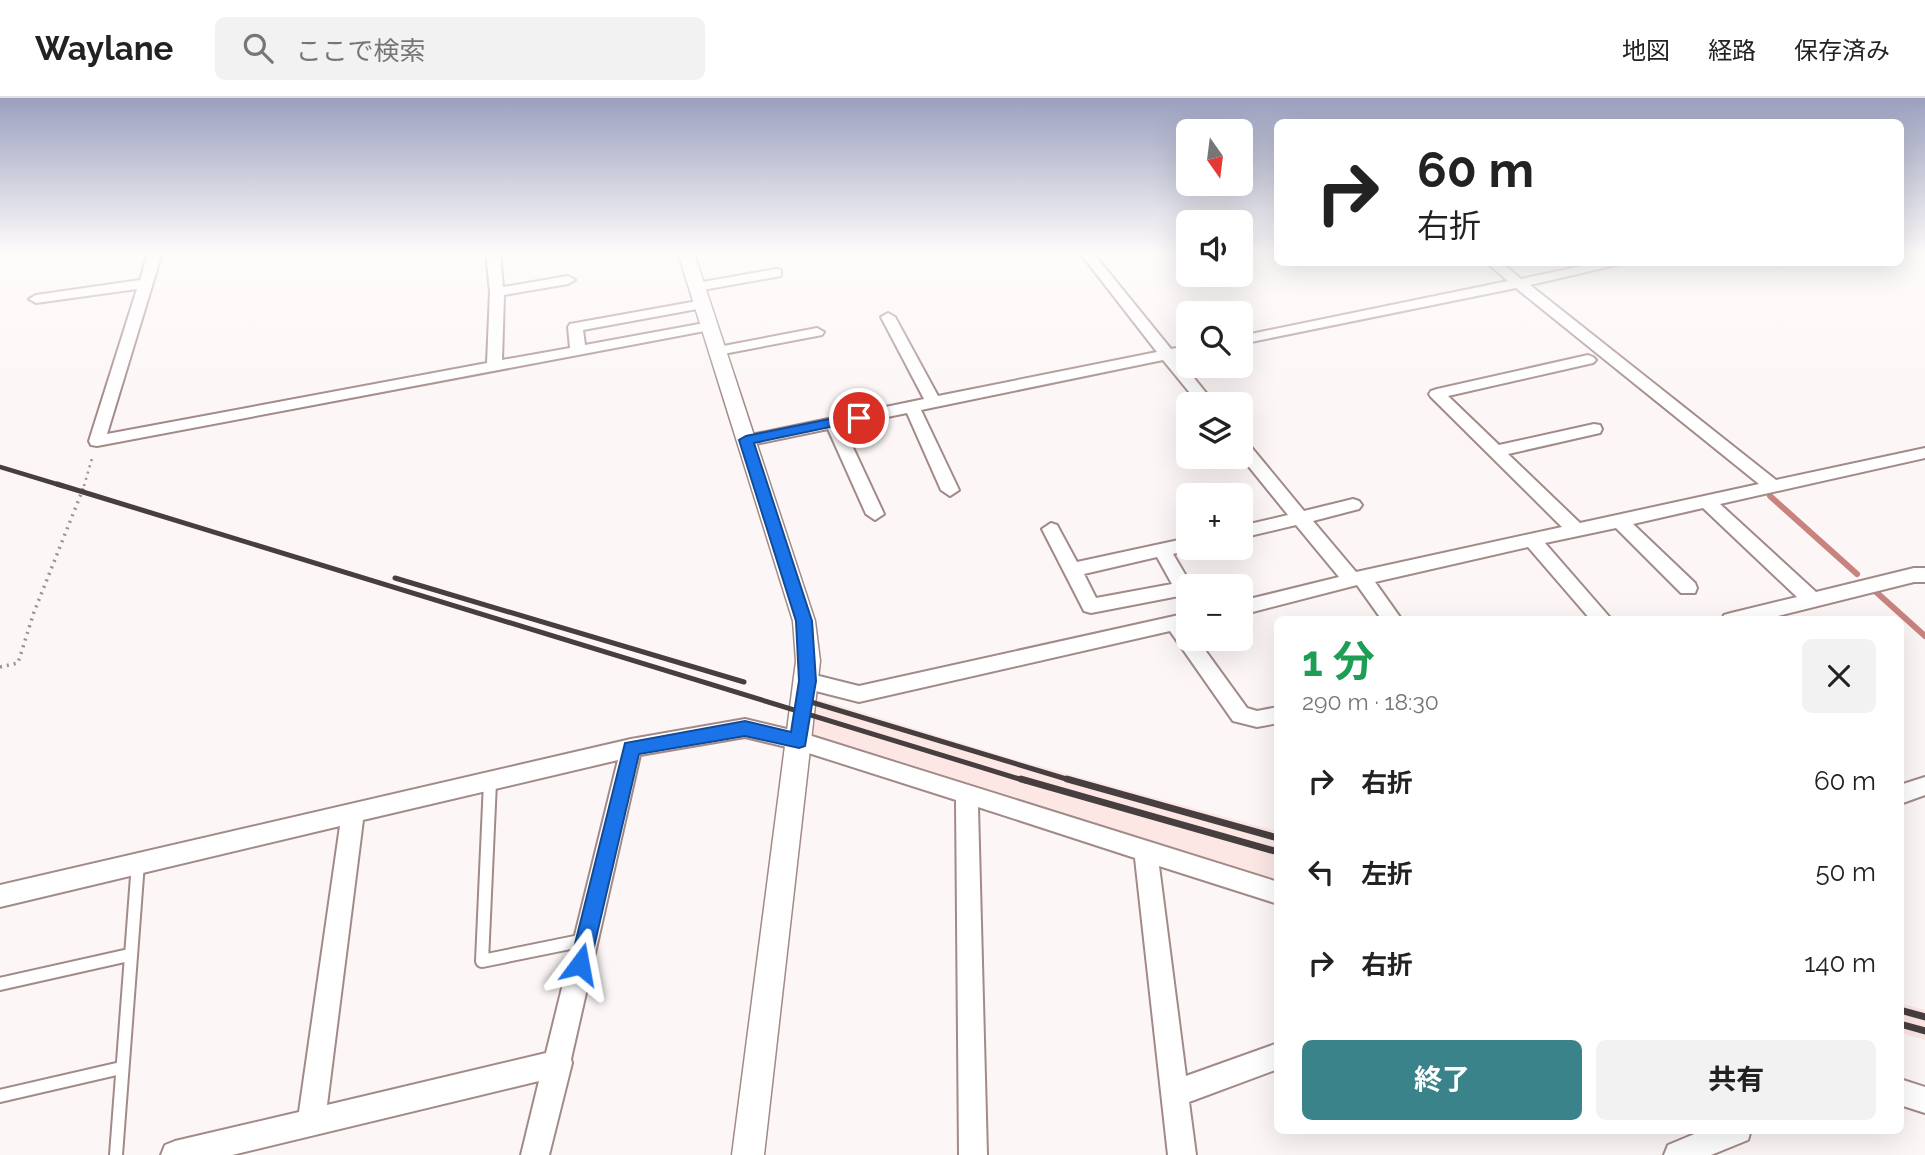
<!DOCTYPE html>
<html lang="ja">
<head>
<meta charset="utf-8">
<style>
  body { margin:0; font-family:Raleway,"Noto Sans JP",sans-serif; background:#f2f2f2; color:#222; height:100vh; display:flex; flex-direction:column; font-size:26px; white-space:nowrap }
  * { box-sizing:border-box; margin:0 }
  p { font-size:23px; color:#767676 }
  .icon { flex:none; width:38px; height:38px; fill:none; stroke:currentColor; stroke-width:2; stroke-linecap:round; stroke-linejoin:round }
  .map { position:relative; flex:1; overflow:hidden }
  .panel { position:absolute; left:1274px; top:518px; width:630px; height:518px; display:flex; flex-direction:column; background:#fff; border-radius:10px; box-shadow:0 7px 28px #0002 }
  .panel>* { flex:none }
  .top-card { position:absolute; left:1274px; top:21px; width:630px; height:147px; border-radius:10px; box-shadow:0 7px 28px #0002; background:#fff; color:#222; overflow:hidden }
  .needle { width:46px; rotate:166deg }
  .fabs { position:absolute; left:1176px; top:21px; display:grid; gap:14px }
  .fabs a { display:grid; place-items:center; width:77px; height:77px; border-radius:10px; background:#fff; box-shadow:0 7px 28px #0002; font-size:35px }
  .pin { position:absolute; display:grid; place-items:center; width:60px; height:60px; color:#fff; margin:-30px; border:4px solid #fff; border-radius:50%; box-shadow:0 2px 7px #0007 }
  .me { position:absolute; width:77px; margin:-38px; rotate:13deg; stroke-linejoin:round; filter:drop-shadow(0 0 5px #0008) }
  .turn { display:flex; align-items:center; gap:24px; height:147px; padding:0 28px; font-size:32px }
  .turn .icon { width:91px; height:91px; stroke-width:2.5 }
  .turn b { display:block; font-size:49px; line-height:60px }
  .round { display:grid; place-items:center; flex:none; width:74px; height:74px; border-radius:10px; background:#f2f2f2 }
  .overview { display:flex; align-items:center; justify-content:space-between; height:119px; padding:0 28px }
  h1 { font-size:42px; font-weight:700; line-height:52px; color:#1e9e55 }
  .action { display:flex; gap:14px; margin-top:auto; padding:14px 28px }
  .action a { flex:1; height:80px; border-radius:10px; background:#3b838a; color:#fff; font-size:28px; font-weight:700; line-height:80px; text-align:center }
  .action a+a { background:#f2f2f2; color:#222 }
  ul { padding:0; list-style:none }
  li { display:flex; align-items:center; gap:21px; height:91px; padding:0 28px }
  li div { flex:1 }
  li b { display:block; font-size:26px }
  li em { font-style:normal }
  header { display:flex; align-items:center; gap:42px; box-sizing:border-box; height:98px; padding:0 35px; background:#fff; border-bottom:2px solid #e0e0e0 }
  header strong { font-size:33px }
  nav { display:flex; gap:38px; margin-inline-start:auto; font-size:24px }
  .search { width:490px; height:63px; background:#f2f2f2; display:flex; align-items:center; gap:18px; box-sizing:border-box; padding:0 24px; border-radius:10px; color:#767676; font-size:26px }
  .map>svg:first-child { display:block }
  .built { fill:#fce7e5 }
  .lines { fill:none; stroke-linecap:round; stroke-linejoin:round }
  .stream { stroke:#c9837f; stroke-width:6 }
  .service-casing { stroke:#a28a88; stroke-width:16 }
  .minor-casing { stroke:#a28a88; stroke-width:4 }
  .tertiary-casing { stroke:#a28a88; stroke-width:3 }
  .path-far1 { stroke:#989291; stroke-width:2.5; stroke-dasharray:2 4.5; stroke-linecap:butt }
  .path { stroke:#989291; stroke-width:3.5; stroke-dasharray:2 5; stroke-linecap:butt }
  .service { stroke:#fff; stroke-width:12 }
  .minor { fill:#fff; fill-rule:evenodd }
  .tertiary { fill:#fff; fill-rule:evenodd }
  .rail-far2 { stroke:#473f3f; stroke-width:4.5 }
  .rail-far1 { stroke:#473f3f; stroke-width:5 }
  .rail { stroke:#473f3f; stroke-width:7 }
  .route { fill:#1a73e8; stroke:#114b97; stroke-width:2 }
</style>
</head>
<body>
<header>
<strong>Waylane</strong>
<div class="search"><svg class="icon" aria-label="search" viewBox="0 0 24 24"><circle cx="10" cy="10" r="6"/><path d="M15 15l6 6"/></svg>ここで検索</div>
<nav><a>地図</a><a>経路</a><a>保存済み</a></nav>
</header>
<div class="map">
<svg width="1925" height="1057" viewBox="0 0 1925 1057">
  <rect width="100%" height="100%" fill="#fcf7f6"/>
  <!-- built -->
  <path class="built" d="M818 601 1017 662 1277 733V786L1091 723 813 636Z
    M1900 905 1925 912V942L1901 935Z"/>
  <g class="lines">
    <!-- stream -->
    <path class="stream" d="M1770 398 1857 476
      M1875 493 1925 538"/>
    <defs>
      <path id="service" d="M490 684 482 863 585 842
        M0 886 129 857
        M0 998 121 970
        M116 1057 138 765"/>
      <path id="minor" d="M148 155H162L107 336 487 265 490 194 486 155H500L503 189 568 178 575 182 568 186 504 197 502 262 570 250 568 229 570 226 703 202 710 206 708 209 583 232 585 247 710 224 717 228 710 232 97 348 91 347 89 343 137 191 36 205 29 201 36 197 140 182Z
        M1080 155H1093L1171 251 1188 248V256L1177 259 1215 306H1199L1163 262 921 312 959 392 950 398 941 392 907 315 843 328 884 416 875 422 866 416 828 331 746 348 738 343 746 338 924 301 881 219 888 215 895 219 938 298 1157 254Z
        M1486 164H1501L1521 181 1601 164H1629L1530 187 1776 382 1925 350V360L1720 406 1816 494 1914 470H1925V484H1914L1762 522H1722L1724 517 1731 515 1797 499 1703 410 1633 426 1695 485 1697 490 1695 495H1681L1616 430 1545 445 1612 522H1591L1528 449 1375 484 1402 522H1382L1357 487 1241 517V503L1339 479 1296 427 1241 440V428L1288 417 1241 359V343L1247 344 1304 413 1353 401 1359 403 1362 407 1359 411 1313 423 1356 474 1562 429 1431 299 1429 296 1431 293 1437 291 1588 257 1593 259 1596 262 1593 265 1448 298 1499 347 1594 326 1600 327 1602 331 1600 335 1508 356 1580 425 1759 386 1516 190 1241 246V238L1508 183Z
        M776 171 781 172V178L697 193 690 189 697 185Z
        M817 230 824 234 822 237 718 257 711 253 718 249Z
        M1051 425 1057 427 1077 464 1188 440V450H1194L1173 456 1192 488H1188V505L1181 503 1179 498 1091 515 1084 513 1042 431ZM1157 459 1172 486 1096 500 1084 476Z
        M1188 515V541H1197L1247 610 1257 613 1278 609V625L1257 629 1233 623 1170 533 859 604 800 589 797 583 800 577 807 575 859 588Z
        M745 621 799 634 1278 784V806L1159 768 1186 978 1278 945V971L1189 1004 1196 1057H1168L1135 760 978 709 987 1057H959L956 702 799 652 745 639 640 657 571 961 572 965 549 1057H521L539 983 232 1057H161L165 1047 175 1043 299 1014 340 728 0 809V787L631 641ZM618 662 546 955 327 1007 363 722Z
        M1925 679V697L1900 706V687Z
        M1900 981 1925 989V1015L1900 1007Z
        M1704 1032H1751L1748 1042 1711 1057H1664L1668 1047Z"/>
      <path id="tertiary" d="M678 155H694L815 523 820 563 764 1057H732L796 563 793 523Z"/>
    </defs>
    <!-- service casing -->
    <use href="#service" class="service-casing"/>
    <!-- minor casing -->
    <use href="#minor" class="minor-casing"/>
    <!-- tertiary casing -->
    <use href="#tertiary" class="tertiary-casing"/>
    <!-- path-far1 -->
    <path class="path-far1" d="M84 388 93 357"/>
    <!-- path -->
    <path class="path" d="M0 569 18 565 34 514 85 386"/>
    <!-- service -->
    <use href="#service" class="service"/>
    <!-- minor -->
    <use href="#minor" class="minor"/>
    <!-- tertiary -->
    <use href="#tertiary" class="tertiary"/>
    <!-- rail-far2 -->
    <path class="rail-far2" d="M0 369 63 388"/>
    <!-- rail-far1 -->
    <path class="rail-far1" d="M57 386 1026 683
      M395 480 744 584
      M811 604 1073 683"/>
    <!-- rail -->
    <path class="rail" d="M1021 681 1278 754
      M1067 681 1278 740
      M1900 912 1925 919
      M1900 926 1925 933"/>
  </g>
  <!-- sky -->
  <linearGradient id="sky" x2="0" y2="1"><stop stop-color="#9ba0be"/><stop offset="0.51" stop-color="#fefbfb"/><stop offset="1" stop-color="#fefbfb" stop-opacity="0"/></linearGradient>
  <rect width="1925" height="303" fill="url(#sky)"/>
  <!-- route -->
  <path class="route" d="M859 315 864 317V322L754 345 812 523 816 583 805 648 799 650 745 638 639 656 590 866 587 873 580 876 573 873 570 866 625 645 745 623 791 634 799 583 796 523 739 342 746 338Z"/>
</svg>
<div class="fabs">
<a><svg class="needle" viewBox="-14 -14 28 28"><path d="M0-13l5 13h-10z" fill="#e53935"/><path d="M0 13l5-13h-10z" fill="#767676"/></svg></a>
<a><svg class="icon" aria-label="sound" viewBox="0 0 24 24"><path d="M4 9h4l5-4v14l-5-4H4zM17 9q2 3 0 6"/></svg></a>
<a><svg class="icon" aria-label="search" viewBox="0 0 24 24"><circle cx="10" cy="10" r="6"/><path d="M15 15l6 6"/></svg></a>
<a><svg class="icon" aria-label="layers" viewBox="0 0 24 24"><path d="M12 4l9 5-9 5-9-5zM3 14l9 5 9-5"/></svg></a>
<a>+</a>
<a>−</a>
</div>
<div class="pin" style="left:859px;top:320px;background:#d93025"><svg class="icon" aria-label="arrive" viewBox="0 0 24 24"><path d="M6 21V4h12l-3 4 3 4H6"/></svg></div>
<svg class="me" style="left:580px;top:866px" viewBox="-20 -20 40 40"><path d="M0-17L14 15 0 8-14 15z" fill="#1a73e8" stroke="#fff" stroke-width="4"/></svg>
<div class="top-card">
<div class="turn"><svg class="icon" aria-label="right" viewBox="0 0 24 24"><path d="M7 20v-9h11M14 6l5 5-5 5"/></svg><div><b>60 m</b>右折</div></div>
</div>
<section class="panel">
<div class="overview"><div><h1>1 分</h1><p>290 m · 18:30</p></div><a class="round"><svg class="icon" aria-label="close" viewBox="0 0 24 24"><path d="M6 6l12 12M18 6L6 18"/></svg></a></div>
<ul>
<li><svg class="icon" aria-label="right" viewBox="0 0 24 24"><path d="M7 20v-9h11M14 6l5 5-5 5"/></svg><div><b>右折</b></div><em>60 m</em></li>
<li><svg class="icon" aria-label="left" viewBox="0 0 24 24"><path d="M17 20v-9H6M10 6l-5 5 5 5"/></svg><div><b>左折</b></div><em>50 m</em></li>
<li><svg class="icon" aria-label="right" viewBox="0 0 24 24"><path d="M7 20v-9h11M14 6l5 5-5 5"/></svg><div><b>右折</b></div><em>140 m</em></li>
</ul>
<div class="action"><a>終了</a><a>共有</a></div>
</section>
</div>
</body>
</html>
